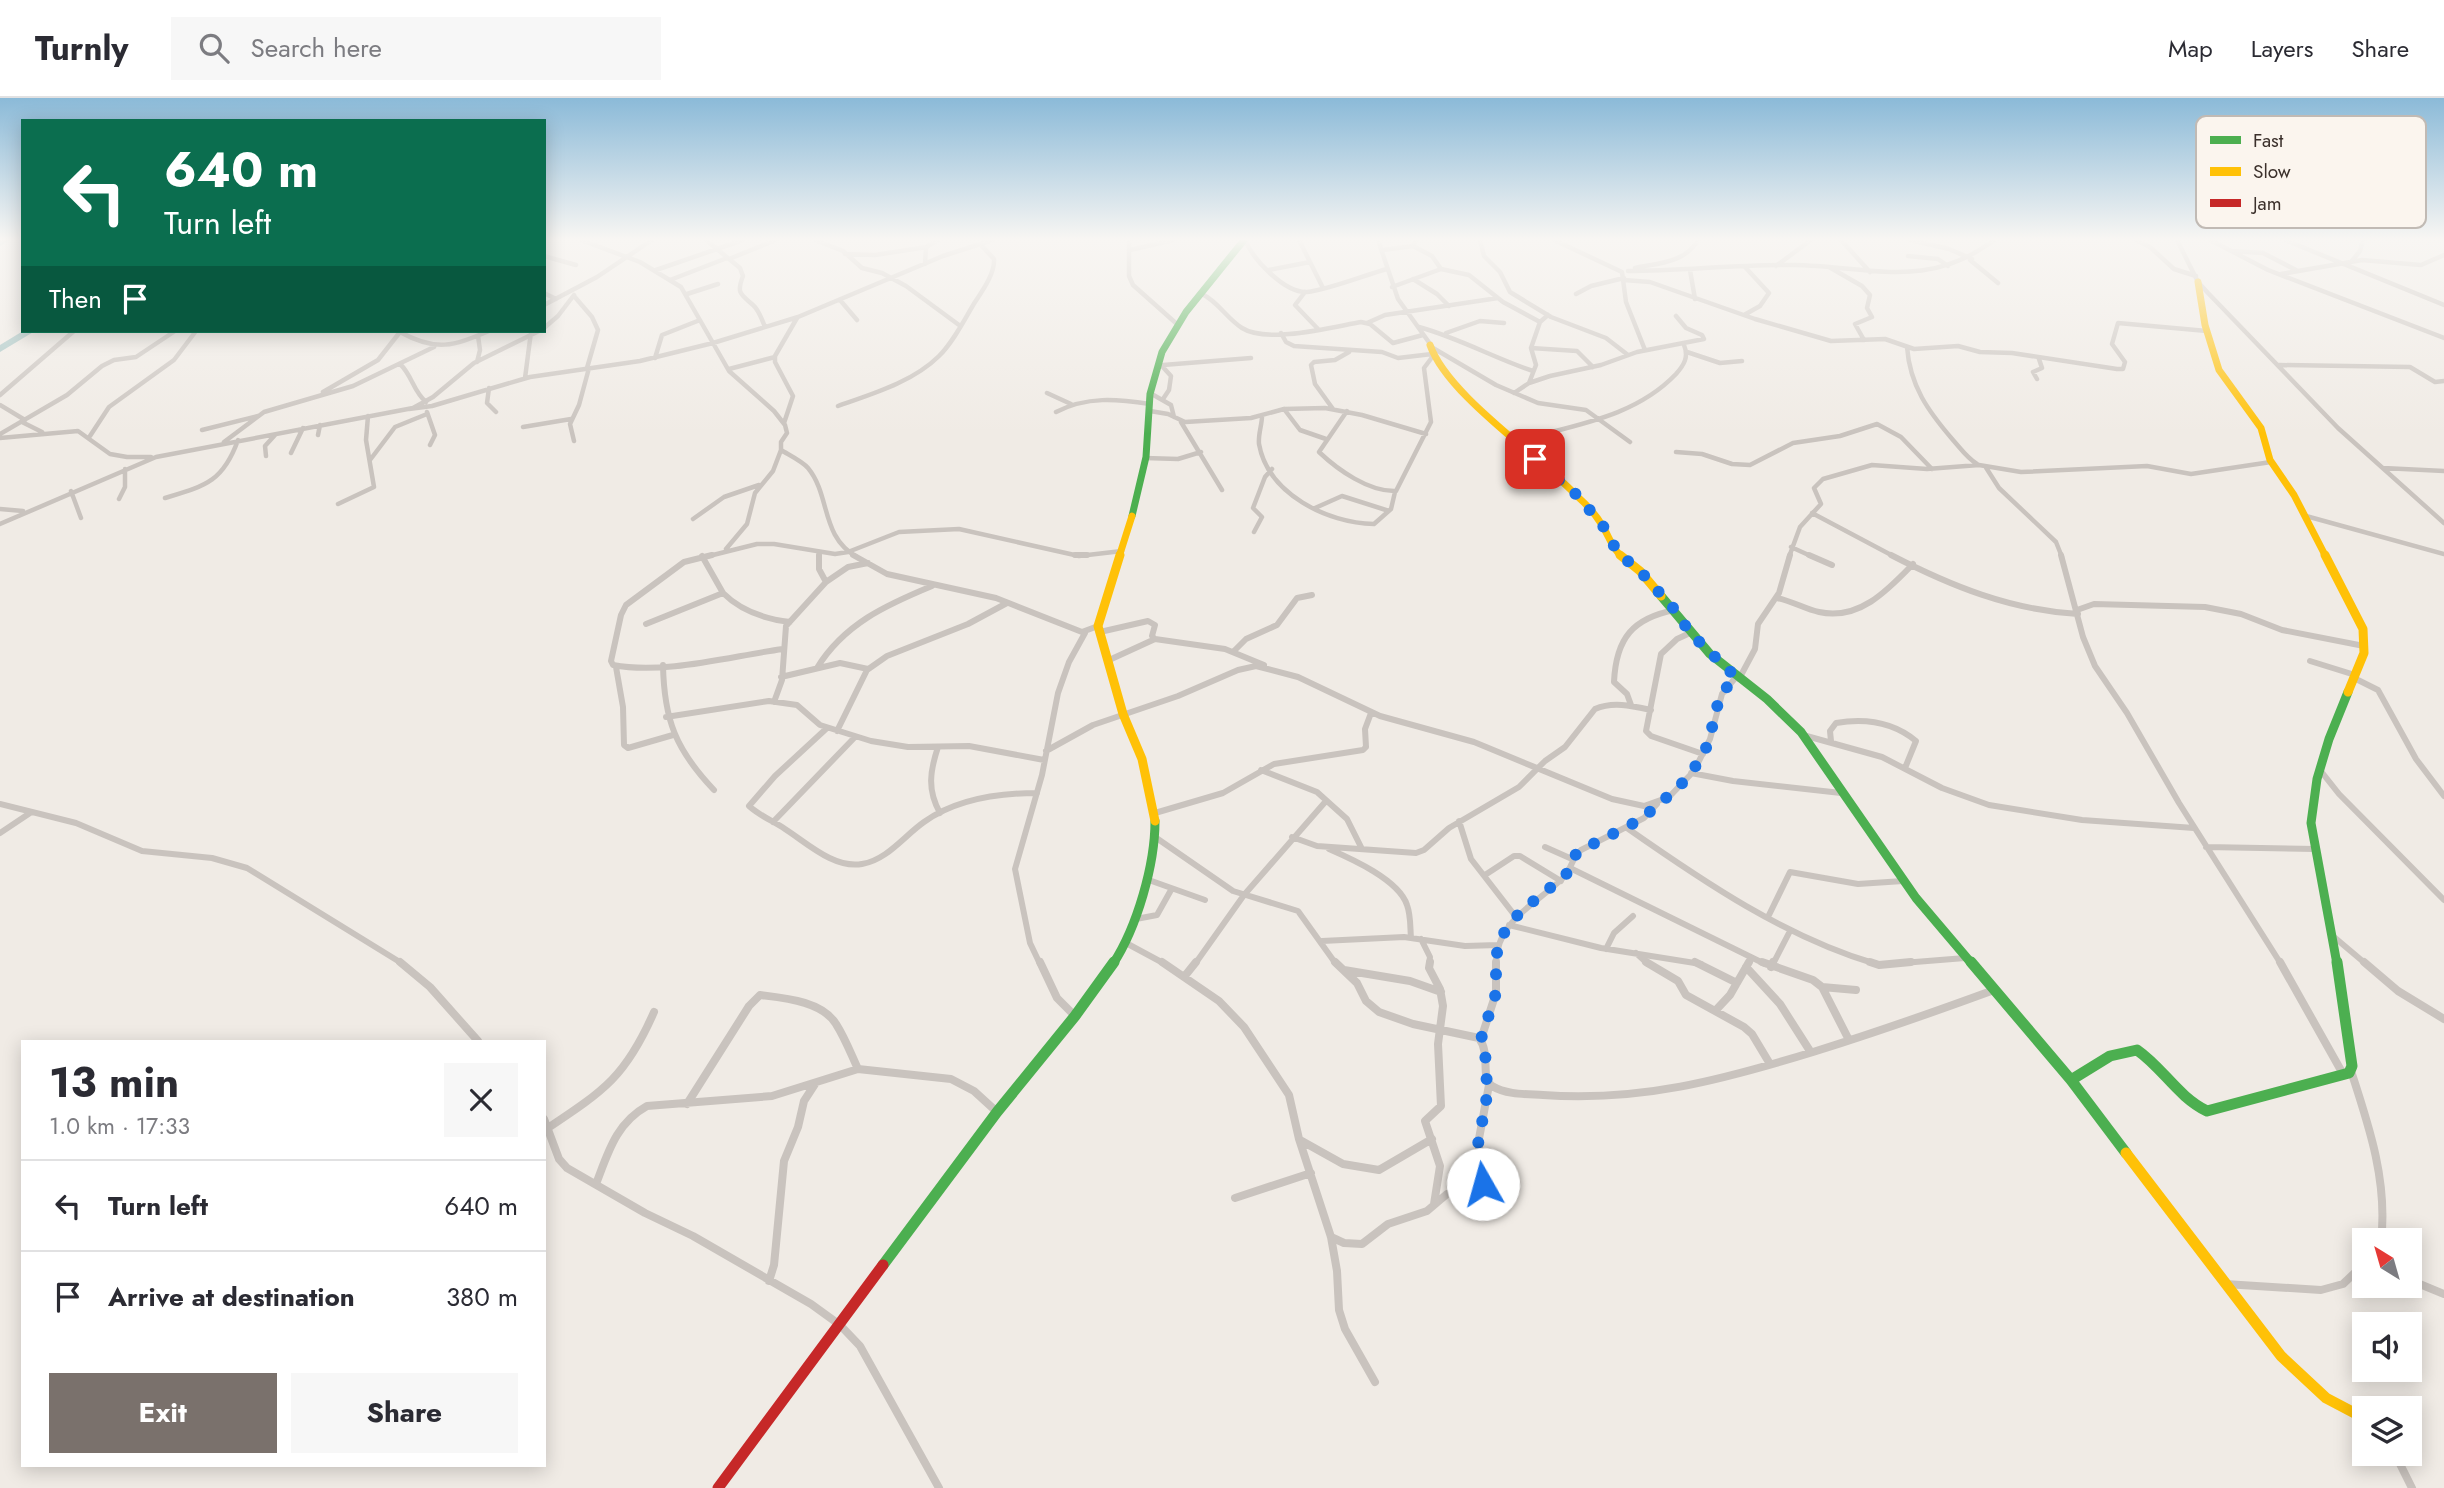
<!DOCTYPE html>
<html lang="en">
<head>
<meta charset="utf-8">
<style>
  body { margin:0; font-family:Jost,sans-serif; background:#f7f7f7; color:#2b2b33; height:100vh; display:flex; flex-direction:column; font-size:26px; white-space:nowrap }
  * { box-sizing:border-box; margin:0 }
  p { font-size:23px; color:#7c7c81 }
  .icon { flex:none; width:38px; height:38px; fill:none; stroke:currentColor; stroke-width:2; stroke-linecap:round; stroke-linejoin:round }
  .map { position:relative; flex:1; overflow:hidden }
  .panel { position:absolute; left:21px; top:942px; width:525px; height:427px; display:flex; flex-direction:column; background:#fff; border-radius:0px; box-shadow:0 4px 18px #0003 }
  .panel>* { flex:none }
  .guide { position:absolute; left:21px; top:21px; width:525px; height:214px; border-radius:0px; box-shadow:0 4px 18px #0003; background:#0b6e4f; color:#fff; overflow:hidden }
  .needle { width:46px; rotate:323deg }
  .fabs { position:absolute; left:2352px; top:1130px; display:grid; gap:14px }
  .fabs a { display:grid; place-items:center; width:70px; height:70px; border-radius:0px; background:#fff; box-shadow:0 4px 18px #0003; font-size:35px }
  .pin { position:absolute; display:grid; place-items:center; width:60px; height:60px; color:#fff; margin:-30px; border-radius:14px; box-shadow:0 4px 10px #0006 }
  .me { position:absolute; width:77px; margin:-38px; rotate:353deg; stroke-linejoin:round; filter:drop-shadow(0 0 5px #0008) }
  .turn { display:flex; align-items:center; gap:24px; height:147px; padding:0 28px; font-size:32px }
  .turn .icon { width:91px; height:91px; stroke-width:2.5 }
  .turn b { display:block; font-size:49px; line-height:60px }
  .then { display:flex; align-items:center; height:66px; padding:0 28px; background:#0003; gap:14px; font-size:26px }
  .round { display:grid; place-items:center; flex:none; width:74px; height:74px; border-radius:0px; background:#f7f7f7 }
  .headline { display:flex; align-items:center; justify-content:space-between; height:119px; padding:0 28px }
  h1 { font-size:42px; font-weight:700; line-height:52px }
  .action { display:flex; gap:14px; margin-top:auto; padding:14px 28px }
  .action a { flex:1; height:80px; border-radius:0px; background:#7a716c; color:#fff; font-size:28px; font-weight:700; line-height:80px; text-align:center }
  .action a+a { background:#f7f7f7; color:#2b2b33 }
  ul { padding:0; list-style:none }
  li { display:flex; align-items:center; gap:21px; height:91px; padding:0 28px; border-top:2px solid #e1e1e2 }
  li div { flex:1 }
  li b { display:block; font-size:26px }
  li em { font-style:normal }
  header { display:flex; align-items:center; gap:42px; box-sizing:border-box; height:98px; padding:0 35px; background:#fff; border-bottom:2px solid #e1e1e2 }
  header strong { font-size:33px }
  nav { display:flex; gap:38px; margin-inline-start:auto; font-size:24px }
  .search { width:490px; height:63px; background:#f7f7f7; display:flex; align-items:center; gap:18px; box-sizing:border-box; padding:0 24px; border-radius:0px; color:#7c7c81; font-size:26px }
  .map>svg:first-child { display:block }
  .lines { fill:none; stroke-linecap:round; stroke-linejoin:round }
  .river { fill:#a1c2c1; fill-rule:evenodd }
  .street-far2 { stroke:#c9c3be; stroke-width:4.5 }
  .street-far1 { stroke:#c9c3be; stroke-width:6 }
  .street { stroke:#c9c3be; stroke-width:8 }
  .fast-far2 { stroke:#4caf50; stroke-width:7 }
  .fast-far1 { stroke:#4caf50; stroke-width:9 }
  .fast { stroke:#4caf50; stroke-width:11 }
  .slow-far2 { stroke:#ffc107; stroke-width:7 }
  .slow-far1 { stroke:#ffc107; stroke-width:9 }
  .slow { stroke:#ffc107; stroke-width:11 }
  .jam { stroke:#c62828; stroke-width:11 }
  .route { stroke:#1a73e8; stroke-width:12; stroke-dasharray:0 21.6 }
  .key { fill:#fbf5ee; stroke:#c1bab4; stroke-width:2 }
  .key-label { font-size:19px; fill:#3b302b }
</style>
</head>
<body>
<header>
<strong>Turnly</strong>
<div class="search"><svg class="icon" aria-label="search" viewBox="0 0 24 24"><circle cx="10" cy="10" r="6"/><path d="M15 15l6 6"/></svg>Search here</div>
<nav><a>Map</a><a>Layers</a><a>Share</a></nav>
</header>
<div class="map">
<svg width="2444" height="1390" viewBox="0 0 2444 1390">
  <rect width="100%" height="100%" fill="#f0ebe5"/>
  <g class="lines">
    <!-- river -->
    <path class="river" d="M0 142H10L0 148Z
      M23 233H35L0 254V247Z"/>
    <!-- street-far2 -->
    <path class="street-far2" d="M581 142 640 164 681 189 729 273 774 313 785 327 787 335 781 344V352C789 357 802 363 808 370 831 398 820 438 857 459
      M706 142 740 170 743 178C736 196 741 196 753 207 759 212 762 222 765 229
      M815 142 843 153 862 170 882 175 906 188 959 227
      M1129 142V178L1133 187 1178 227
      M1245 142C1253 161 1284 195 1307 194 1328 192 1365 177 1387 171
      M1299 142 1323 190
      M1378 142 1398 201 1433 250 1496 287 1538 305 1586 312 1630 344
      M1480 142 1484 158 1500 174 1510 194 1551 219 1606 240 1628 257
      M1554 142 1622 174 1626 204 1645 252
      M1841 142 1870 174
      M1910 142 1949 151 1972 161
      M2136 142 2150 149 2174 171 2196 178
      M2177 142 2198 184 2208 195 2338 330 2444 425
      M2210 142 2268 172 2444 240
      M2285 142 2444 207
      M1413 148 1432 158 1441 171 1469 177 1503 204 1540 224
      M1130 152 1174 142
      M1383 152 1413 148 1416 142
      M2231 153 2263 155 2296 172
      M845 156 875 157 927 149
      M544 158 576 167
      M1908 158 1938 161 1948 168
      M729 161 776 142
      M1970 162 1998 185
      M2351 164 2360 153 2363 142
      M925 166 926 149 938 142
      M1776 168 1811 142
      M1829 169 1862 188 1870 197 1867 210 1872 219 1855 226 1864 242
      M1635 170C1658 165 1685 165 1698 142
      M656 172 743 142
      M1269 172 1310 164
      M1690 172 1695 201
      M1628 173C1683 173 1738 166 1794 167 1870 168 1927 193 1994 142
      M2281 176 2362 162 2421 167 2444 157
      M1413 181 1437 196 1449 208
      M670 182 727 160
      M1624 182 1650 184 1755 221 1831 243 1885 241 1914 251 1958 248 1980 254 2012 255 2117 271H2123L2125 264 2112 246 2118 225 2207 233
      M1392 189 1441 171
      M1305 194 1295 207 1318 231
      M544 195 556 201
      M1200 195C1218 203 1226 220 1242 230 1267 246 1332 229 1361 224L1370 226 1393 245 1423 237
      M687 196 718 186
      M1576 196 1591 188 1624 180
      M574 198 592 219 598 232 587 270
      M840 202 857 222
      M544 207 597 179 652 142
      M1744 217 1760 208 1769 195 1745 169
      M1367 225 1385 217 1498 200
      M1419 229C1459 240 1494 260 1533 273
      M544 230 558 218 574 197
      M400 234C436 254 453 248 489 233
      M1281 235 1286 244 1294 248 1382 254 1398 260 1432 256
      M1446 235 1480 223 1504 225
      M1907 249C1910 288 1928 313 1953 342 1961 351 1967 360 1977 366
      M1531 250 1577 253 1593 269
      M1687 254 1720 265 1742 263
      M655 260 662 237 700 222
      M477 264 480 252 478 238
      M400 266C412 277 413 293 426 304
      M1161 267 1171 278 1169 292 1163 301
      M1163 267 1251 260
      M2279 267 2410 269 2435 284 2444 283
      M729 271 775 259
      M525 280 531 234
      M2037 281 2033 274 2042 270 2039 261
      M1529 285 1536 267 1531 250 1540 224 1548 217
      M489 290 487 305 496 314
      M323 294 378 262 400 234
      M1047 295 1071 306
      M1150 295 1171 307 1174 319
      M1514 295 1529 285 1550 278 1601 267 1637 254 1704 241 1702 237 1686 230 1676 218
      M0 297 74 233
      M0 307 25 322
      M838 308C872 296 913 284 939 258 954 243 964 222 975 204 983 192 995 175 994 161L981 147
      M409 311 432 308 530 279 640 263 713 245 798 219 943 158 993 142
      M1284 311 1300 332 1326 341
      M1333 311 1315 286 1311 267 1314 264 1335 262 1349 254
      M1150 313 1168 316 1185 324 1251 320 1284 311 1325 310 1362 317 1426 336
      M1347 313 1319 354C1338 372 1369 394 1396 393L1431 324 1424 270 1433 258
      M427 314 435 337 430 347
      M1056 314C1087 298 1117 301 1150 306
      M1262 318C1262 327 1258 336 1259 346 1268 396 1327 425 1374 426L1391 411 1395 394
      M22 324 42 334
      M1181 324 1222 392
      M784 325 793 298 775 264V258L797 220
      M523 329 571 321
      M202 332 258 318
      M0 336 67 297 102 268 114 262 136 259 175 233
      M318 337 320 327
      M90 338 109 309 174 262 196 233
      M0 340 78 333 110 356 127 359H151
      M574 343 570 326 579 307 589 270
      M1517 343C1573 327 1634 320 1676 276 1684 267 1689 259 1684 247
      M224 344 264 314 353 288 434 249
      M1676 354 1702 356 1732 366 1750 367 1793 345 1840 338 1877 326 1901 339 1932 371
      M291 355 303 330
      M266 358 265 348 275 337
      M1145 360 1178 361 1201 354
      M370 362 395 329 427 316
      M1985 368 1999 390 2056 444 2062 459
      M2383 370 2444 373
      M71 393 81 420
      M165 400C205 388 223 384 238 342
      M119 401 125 389V371
      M338 406 374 389 366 342 368 318
      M1315 410 1342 398 1389 413
      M0 411 23 413
      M1812 415 1895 459
      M2306 418 2444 456
      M693 421 724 399 759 387
      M0 426 156 359 413 310 433 299 474 265 539 233
      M1254 434 1262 419 1253 410 1265 379 1272 371
      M1791 449 1813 459
      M726 451 747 426 755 395 773 373 781 352
      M819 455V459
      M705 459 757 446H774L835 456 848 454 899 434 959 431 1079 458 1122 453
      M1789 459 1800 429 1821 406 1814 390 1823 381 1872 367 1927 371 1979 367 2021 374 2147 368 2191 376 2271 364"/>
    <!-- street-far1 -->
    <path class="street-far1" d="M712 457 684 464 626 507 621 517 611 563 613 567C665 577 731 558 783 551
      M853 457 887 476 996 500 1082 534 1098 528
      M1075 457H1087
      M1809 457 1832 467
      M1891 457C1951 488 2010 512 2078 516
      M2061 457 2083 539 2095 568 2127 615 2179 705 2281 866
      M826 484 848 469 868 465
      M723 495C741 513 765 521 790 524
      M1777 500C1792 503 1805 511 1819 514 1859 523 1888 492 1913 466
      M2077 512 2094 506 2205 509 2241 516 2282 532 2364 548
      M646 526 723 495 702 458
      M1100 534 1148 523 1155 527 1152 538 1155 541 1225 551 1264 567
      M1690 535 1677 541 1661 556 1646 633 1651 638 1703 656
      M1234 553 1246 541 1277 527 1297 500 1312 497
      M1107 563 1155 541
      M2310 563 2355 577
      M663 567C664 622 676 652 714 692
      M616 569 623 609 624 647 628 650 673 637
      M817 570C844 526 886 507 932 488
      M781 579 840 565 868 571
      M2354 580 2378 592 2416 661 2444 698
      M1739 581 1755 551 1758 526 1779 495 1790 457
      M774 604 782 582 786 528 826 484 819 471V457
      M1631 607 1627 596 1614 584C1616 540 1633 520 1675 512
      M666 619 769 603 797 607 820 627 871 643 908 649 969 648 1044 662
      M827 630 775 678 749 708C760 718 773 723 785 731 807 745 834 771 862 766 887 762 904 738 924 724 956 701 998 695 1037 695
      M837 633 867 572 887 558 968 526 1007 505
      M1803 637 1882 659 1942 690 1989 707 2082 722 2194 730
      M1831 643 1830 633 1836 625C1865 620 1893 624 1916 643L1905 670
      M938 649C930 673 927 692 940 715
      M1046 653 1093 627 1178 598 1238 572 1256 568 1298 579 1380 618 1474 644 1612 701 1644 708 1669 699 1694 673 1710 641 1722 596 1736 579
      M1261 672 1317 694 1347 721 1362 751
      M2320 672 2339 696 2444 802
      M1691 675 1733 683 1841 695
      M0 706 76 725 142 753 212 760 247 770 403 866
      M1155 715 1223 695 1274 666 1363 652 1366 649 1365 631 1371 615
      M1459 723 1471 761 1516 819
      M773 724 855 639
      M1627 730C1704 784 1785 839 1876 866
      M0 735 30 715
      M1155 739 1233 793 1298 813 1336 866
      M1292 739 1317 748 1416 755 1424 752 1449 730 1519 689 1545 663 1565 649 1595 611C1613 603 1633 608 1651 612
      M1545 749 1572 761
      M2206 749 2315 751
      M1329 751C1352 761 1399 782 1407 807 1411 818 1410 829 1411 840
      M1570 770 1765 866
      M1485 777 1514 758H1520L1561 783
      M1146 781 1205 802
      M1768 819 1790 774 1858 786 1903 783
      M1136 821 1157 817 1171 792
      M1509 827 1601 850 1701 866
      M2334 839 2366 866
      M1421 841 1430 859 1429 866
      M1322 843 1404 839 1465 848 1498 847
      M1126 845 1165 866
      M1606 851 1614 835 1633 818
      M1636 855 1648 866
      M1040 866 1030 845 1015 771 1042 677 1058 595 1069 564 1085 535
      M1195 866 1244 797 1326 703
      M1496 866C1496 822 1537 806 1564 779 1571 771 1572 760 1581 752L1644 720 1657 706
      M1748 866 1752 860
      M1773 866 1790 833
      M1890 866 1965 860"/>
    <!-- street -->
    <path class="street" d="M400 864 430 889 478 943
      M1040 864 1057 900 1075 918
      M1162 864 1219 903 1244 929 1289 997 1299 1041 1331 1139 1337 1173 1339 1212 1345 1231 1375 1284
      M1335 864 1357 885 1366 903 1379 914 1413 926 1479 940C1491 956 1480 981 1492 988 1507 997 1526 996 1543 997 1640 1004 1722 982 1813 954 1874 935 1934 914 1994 892
      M1430 864 1429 870 1440 891 1443 908 1438 946 1441 1008 1425 1023 1440 1068 1434 1106
      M1646 864 1678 883 1686 897 1744 929 1752 936 1770 966
      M1695 864 1737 885
      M1762 864 1813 882 1822 889 1849 942
      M1870 864 1879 867 1911 864
      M2280 864 2343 976
      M2364 864 2398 893 2444 921
      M1746 869 1780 906 1810 953
      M1771 869 1773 864
      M1344 872 1410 883 1441 894
      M1184 879 1196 864
      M1822 889 1856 892
      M1716 912 1730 897 1749 864
      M1481 941 1496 895V864
      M2351 973C2369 1028 2388 1084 2381 1143
      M687 1006 749 908 760 897C784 900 822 903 836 926 845 940 851 956 858 971
      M544 1021 559 1061 567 1070 645 1115 693 1138 811 1206 840 1227 860 1248 939 1390
      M548 1030C605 992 626 978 654 914
      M1300 1042 1343 1066 1379 1072 1432 1041
      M596 1086C608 1055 616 1025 647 1008L772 998 858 971 951 981 974 993 997 1014
      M1235 1100 1311 1075
      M1331 1139 1344 1145 1362 1146 1388 1126 1427 1113 1447 1096 1485 1085 1486 1075 1478 1046 1489 987
      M2410 1182 2444 1196
      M769 1183 774 1167 784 1063 798 1029 804 1003 815 986
      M2225 1186 2321 1192 2343 1186 2364 1166
      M2395 1356 2412 1390"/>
    <!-- fast-far2 -->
    <path class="fast-far2" d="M1132 418 1146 359 1150 296 1162 254 1186 214 1244 142"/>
    <!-- fast-far1 -->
    <path class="fast-far1" d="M1661 498 1710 556 1767 601 1801 634 1916 800 1972 866
      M1113 866C1137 829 1155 767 1155 723
      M2337 866 2311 725 2317 681 2329 641 2348 594"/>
    <!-- fast -->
    <path class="fast" d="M1971 864 2071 982 2126 1055
      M2071 982 2110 958 2137 952C2163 970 2178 999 2207 1013L2349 975 2352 968 2337 864
      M883 1167 997 1014 1075 918 1114 864"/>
    <!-- slow-far2 -->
    <path class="slow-far2" d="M2198 184 2205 227 2219 272 2261 330 2270 362 2294 397 2326 459
      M1430 247C1448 298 1539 357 1578 399 1587 407 1596 417 1602 427 1609 438 1612 451 1622 459
      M1119 459 1132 418"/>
    <!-- slow-far1 -->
    <path class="slow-far1" d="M1120 457 1098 528 1123 616 1142 661 1155 723
      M1620 457 1640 473 1661 498
      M2325 457 2363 531 2364 555 2348 594"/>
    <!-- slow -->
    <path class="slow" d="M2126 1055 2281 1258 2326 1300 2364 1320"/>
    <!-- jam -->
    <path class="jam" d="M718 1390 883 1167"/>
  </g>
  <!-- sky -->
  <linearGradient id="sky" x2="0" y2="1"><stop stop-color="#8bbad8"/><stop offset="0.42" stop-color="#f8f6f3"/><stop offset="1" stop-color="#f8f6f3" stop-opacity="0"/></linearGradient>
  <rect width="2444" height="336" fill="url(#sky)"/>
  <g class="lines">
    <!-- route -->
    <path class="route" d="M1483 1086 1486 1079 1478 1046 1489 987C1481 973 1490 955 1481 941L1496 895V859L1501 839 1520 814 1566 777 1573 759 1581 752 1644 720 1657 706 1676 693 1698 665 1708 646 1720 597 1736 579 1690 535 1675 512 1640 473 1618 455 1603 428 1578 398 1535 361"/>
  </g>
  <!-- legend -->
  <rect x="2196" y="18" width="230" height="112" rx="10" class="key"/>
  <rect x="2210" y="38" width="31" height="8" fill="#4caf50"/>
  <rect x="2210" y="69" width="31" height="9" fill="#ffc107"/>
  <rect x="2210" y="101" width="31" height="8" fill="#c62828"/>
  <g class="key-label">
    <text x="2253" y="49">Fast</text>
    <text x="2253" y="80">Slow</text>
    <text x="2253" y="112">Jam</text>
  </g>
</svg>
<div class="fabs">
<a><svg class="needle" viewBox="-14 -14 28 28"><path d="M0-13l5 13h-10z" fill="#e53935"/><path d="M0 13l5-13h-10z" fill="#7c7c81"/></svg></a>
<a><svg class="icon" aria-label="sound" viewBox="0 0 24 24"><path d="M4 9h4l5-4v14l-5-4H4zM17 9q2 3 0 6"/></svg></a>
<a><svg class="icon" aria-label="layers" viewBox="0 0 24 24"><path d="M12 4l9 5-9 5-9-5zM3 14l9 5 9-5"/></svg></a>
</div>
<div class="pin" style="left:1535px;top:361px;background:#d93025"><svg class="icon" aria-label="arrive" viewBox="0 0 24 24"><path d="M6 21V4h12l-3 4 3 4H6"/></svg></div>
<svg class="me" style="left:1483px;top:1086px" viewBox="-20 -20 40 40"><circle r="19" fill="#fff"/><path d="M0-13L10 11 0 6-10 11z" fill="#1a73e8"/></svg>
<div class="guide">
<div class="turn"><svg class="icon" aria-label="left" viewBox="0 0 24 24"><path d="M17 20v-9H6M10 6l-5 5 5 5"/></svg><div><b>640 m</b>Turn left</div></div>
<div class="then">Then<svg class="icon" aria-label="arrive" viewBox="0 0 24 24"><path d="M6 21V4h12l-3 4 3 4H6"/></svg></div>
</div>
<section class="panel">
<div class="headline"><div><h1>13 min</h1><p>1.0 km · 17:33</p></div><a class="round"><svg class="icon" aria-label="close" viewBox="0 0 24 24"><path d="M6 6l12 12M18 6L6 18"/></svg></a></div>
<ul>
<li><svg class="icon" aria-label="left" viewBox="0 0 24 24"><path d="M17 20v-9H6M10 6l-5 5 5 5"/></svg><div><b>Turn left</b></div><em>640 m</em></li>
<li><svg class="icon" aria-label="arrive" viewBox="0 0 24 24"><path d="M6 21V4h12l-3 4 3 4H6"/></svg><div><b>Arrive at destination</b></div><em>380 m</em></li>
</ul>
<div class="action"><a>Exit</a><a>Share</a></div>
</section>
</div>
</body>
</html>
